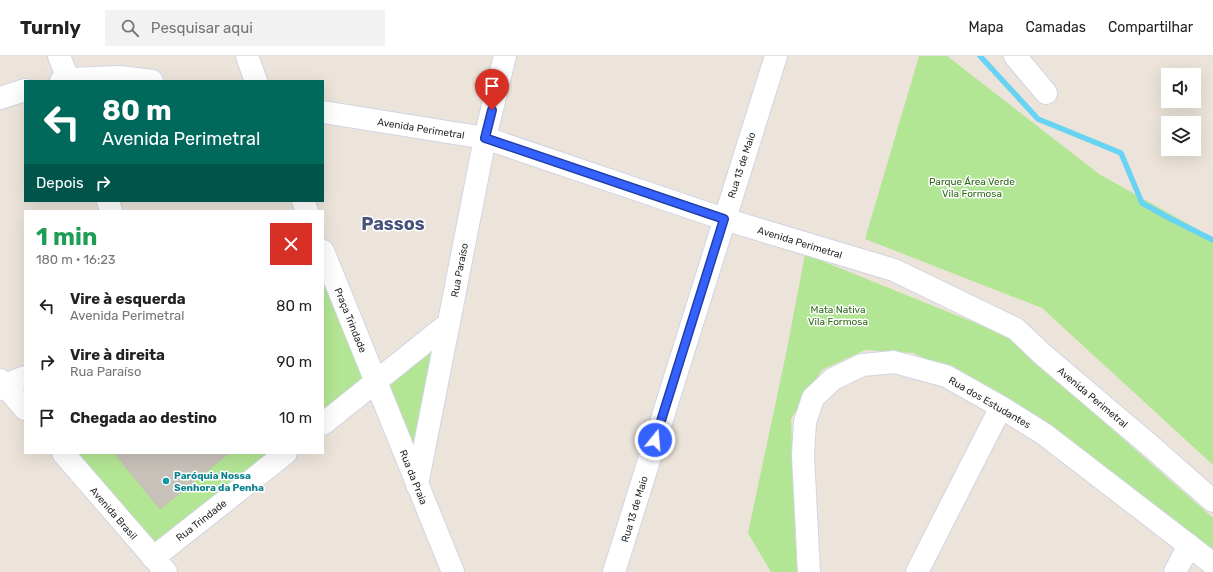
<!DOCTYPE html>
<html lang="pt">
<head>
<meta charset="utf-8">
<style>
  body { margin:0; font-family:Rubik,sans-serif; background:#f2f2f2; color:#222; height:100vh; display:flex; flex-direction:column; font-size:15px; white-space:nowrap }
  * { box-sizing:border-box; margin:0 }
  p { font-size:13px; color:#767676 }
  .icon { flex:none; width:22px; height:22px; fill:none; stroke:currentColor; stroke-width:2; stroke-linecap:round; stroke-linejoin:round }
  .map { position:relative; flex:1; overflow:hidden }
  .sheet { position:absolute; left:24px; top:154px; width:300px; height:244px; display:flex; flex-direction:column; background:#fff; border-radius:0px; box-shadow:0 4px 16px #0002 }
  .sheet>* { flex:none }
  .top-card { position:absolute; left:24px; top:24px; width:300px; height:122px; border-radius:0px; box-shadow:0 4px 16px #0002; background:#00695c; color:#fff; overflow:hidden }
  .buttons { position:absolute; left:1161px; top:12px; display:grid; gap:8px }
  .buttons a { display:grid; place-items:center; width:40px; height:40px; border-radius:0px; background:#fff; box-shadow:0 4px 16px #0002; font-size:20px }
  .pin { position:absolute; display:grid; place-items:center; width:34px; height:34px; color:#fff; margin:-41px -17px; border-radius:50% 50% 50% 0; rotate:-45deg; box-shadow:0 0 4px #0007 }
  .pin .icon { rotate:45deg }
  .me { position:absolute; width:44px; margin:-22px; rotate:17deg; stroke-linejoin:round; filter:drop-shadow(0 0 3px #0008) }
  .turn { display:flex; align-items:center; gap:14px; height:84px; padding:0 12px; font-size:18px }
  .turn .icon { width:52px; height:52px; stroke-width:2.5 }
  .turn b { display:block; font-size:28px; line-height:34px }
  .then { display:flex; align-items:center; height:38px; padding:0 12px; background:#0003; gap:8px; font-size:15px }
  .round { display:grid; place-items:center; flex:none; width:42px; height:42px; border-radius:0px; background:#f2f2f2 }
  .summary { display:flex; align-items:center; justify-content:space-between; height:68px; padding:0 12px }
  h1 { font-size:24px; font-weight:700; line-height:30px; color:#1e9e55 }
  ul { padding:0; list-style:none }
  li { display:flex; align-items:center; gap:12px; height:56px; padding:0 12px }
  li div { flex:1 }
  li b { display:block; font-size:15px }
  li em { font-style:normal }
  header { display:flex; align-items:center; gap:24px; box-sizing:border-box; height:56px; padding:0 20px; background:#fff; border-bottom:1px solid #e0e0e0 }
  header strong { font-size:19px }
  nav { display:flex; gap:22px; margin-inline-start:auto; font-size:14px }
  .search { width:280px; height:36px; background:#f2f2f2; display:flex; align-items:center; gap:10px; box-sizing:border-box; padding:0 14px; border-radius:0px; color:#767676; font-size:15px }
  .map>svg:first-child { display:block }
  .green { fill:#b3e694 }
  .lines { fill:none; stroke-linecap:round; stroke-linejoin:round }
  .stream { stroke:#68d3f3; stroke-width:5.5 }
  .building { fill:#c7c1ba; stroke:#c8c0b4 }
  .street-casing { stroke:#d0d4e3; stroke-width:24 }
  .street { stroke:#fff; stroke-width:22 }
  .route-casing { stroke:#223fa6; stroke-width:10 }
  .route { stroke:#3561ff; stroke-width:7 }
  .culture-dot { fill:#0f9aa8; stroke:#fff; stroke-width:1.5 }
  .labels { text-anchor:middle; stroke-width:3; stroke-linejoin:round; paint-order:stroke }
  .street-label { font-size:10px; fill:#292929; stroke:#fff }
  .park-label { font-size:10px; fill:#2a6917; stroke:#fff }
  .culture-label { font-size:10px; font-weight:bold; fill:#0d838f; stroke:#fff; text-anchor:start }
  .town-label { font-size:18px; font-weight:bold; fill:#48537c; stroke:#fff }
</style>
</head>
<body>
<header>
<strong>Turnly</strong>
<div class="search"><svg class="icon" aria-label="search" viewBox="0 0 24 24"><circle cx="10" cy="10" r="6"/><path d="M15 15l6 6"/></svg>Pesquisar aqui</div>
<nav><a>Mapa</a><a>Camadas</a><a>Compartilhar</a></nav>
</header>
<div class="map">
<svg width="1213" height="516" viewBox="0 0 1213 516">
  <rect width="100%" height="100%" fill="#ece4da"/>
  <!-- green -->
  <path class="green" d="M919 0H947L1099 118 1213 182V409L1042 252 865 183Z
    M805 198 1005 279 1213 462V495L1077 389 980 328 913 297 865 294 822 314 791 363 797 516H771L748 477 787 293Z
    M323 222 366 322 323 355Z
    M443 280 416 413 383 327Z
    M77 397H269L153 487Z"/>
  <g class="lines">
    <!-- stream -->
    <path class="stream" d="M980 0 1038 63 1121 97 1142 147 1171 163 1213 184"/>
  </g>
  <!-- building -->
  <path class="building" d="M114 397H229L160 453Z"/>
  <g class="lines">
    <defs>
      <path id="street" d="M59 0 69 25
        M247 0 256 25
        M1015 0 1046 37
        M61 25 68 23 120 21 152 25
        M0 42 25 34
        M323 56 485 82 724 163 894 214 1016 273 1041 297 1153 392 1213 445
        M108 145 111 155
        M303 145 307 155
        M323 195 453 516
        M0 324 25 353
        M0 333 5 329 25 321
        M323 368 449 267
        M63 397 166 516
        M417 429 485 82 505 0
        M153 502 286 397
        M614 516 776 0
        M809 516 803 399 805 366 813 342 833 323 862 309 894 306 946 320 1001 351 1044 378 1213 508
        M917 516 1001 351
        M1175 516 1189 489"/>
    </defs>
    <!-- street casing -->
    <use href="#street" class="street-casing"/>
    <!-- street -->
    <use href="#street" class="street"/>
  </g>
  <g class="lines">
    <defs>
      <path id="route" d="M492 54 485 82 724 163 655 384"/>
    </defs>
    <!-- route casing -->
    <use href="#route" class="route-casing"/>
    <!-- route -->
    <use href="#route" class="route"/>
  </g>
  <!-- markers -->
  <circle class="culture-dot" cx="166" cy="425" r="4"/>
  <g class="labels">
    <!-- street labels -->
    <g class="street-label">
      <text transform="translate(421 72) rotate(9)" y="4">Avenida Perimetral</text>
      <text transform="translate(741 109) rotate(-72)" y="4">Rua 13 de Maio</text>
      <text transform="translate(800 186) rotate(17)" y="4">Avenida Perimetral</text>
      <text transform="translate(459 214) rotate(-79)" y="4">Rua Paraíso</text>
      <text transform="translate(351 264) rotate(68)" y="4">Praça Trindade</text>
      <text transform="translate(1093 341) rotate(40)" y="4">Avenida Perimetral</text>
      <text transform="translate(990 346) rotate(30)" y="4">Rua dos Estudantes</text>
      <text transform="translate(414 421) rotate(68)" y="4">Rua da Praia</text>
      <text transform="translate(634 453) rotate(-73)" y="4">Rua 13 de Maio</text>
      <text transform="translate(114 457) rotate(49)" y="4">Avenida Brasil</text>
      <text transform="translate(201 464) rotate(-38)" y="4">Rua Trindade</text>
    </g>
    <!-- park labels -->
    <g class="park-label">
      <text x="972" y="129">Parque Área Verde<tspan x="972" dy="12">Vila Formosa</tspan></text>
      <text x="838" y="257">Mata Nativa<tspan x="838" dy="12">Vila Formosa</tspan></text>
    </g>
    <!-- culture labels -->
    <g class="culture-label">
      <text x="174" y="423">Paróquia Nossa<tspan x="174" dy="12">Senhora da Penha</tspan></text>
    </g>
    <!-- town labels -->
    <g class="town-label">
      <text x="393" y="174">Passos</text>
    </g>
  </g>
</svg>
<div class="buttons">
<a><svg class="icon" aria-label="sound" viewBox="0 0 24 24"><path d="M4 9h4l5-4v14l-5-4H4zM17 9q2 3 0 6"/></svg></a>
<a><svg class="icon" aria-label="layers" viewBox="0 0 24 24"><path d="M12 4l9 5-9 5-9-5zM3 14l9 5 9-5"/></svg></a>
</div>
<div class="pin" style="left:492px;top:54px;background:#d93025"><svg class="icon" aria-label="arrive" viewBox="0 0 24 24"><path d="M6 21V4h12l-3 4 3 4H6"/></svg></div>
<svg class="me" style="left:655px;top:384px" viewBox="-20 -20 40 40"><circle r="17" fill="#3561ff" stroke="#fff" stroke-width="3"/><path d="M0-11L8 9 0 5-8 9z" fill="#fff"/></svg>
<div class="top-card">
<div class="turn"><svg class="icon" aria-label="left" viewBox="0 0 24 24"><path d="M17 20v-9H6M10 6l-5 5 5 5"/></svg><div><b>80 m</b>Avenida Perimetral</div></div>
<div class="then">Depois<svg class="icon" aria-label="right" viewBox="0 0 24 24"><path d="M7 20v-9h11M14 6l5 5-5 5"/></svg></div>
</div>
<section class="sheet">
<div class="summary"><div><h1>1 min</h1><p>180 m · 16:23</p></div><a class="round" style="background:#d93025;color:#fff"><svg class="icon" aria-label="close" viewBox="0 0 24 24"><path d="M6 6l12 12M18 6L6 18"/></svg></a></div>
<ul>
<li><svg class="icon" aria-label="left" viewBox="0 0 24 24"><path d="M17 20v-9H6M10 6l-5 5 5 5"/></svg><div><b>Vire à esquerda</b><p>Avenida Perimetral</p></div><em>80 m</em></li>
<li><svg class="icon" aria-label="right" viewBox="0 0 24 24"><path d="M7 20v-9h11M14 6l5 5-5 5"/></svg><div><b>Vire à direita</b><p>Rua Paraíso</p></div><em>90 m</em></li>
<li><svg class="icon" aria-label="arrive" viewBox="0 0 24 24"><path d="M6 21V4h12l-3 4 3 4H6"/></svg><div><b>Chegada ao destino</b></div><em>10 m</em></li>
</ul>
</section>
</div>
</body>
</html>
